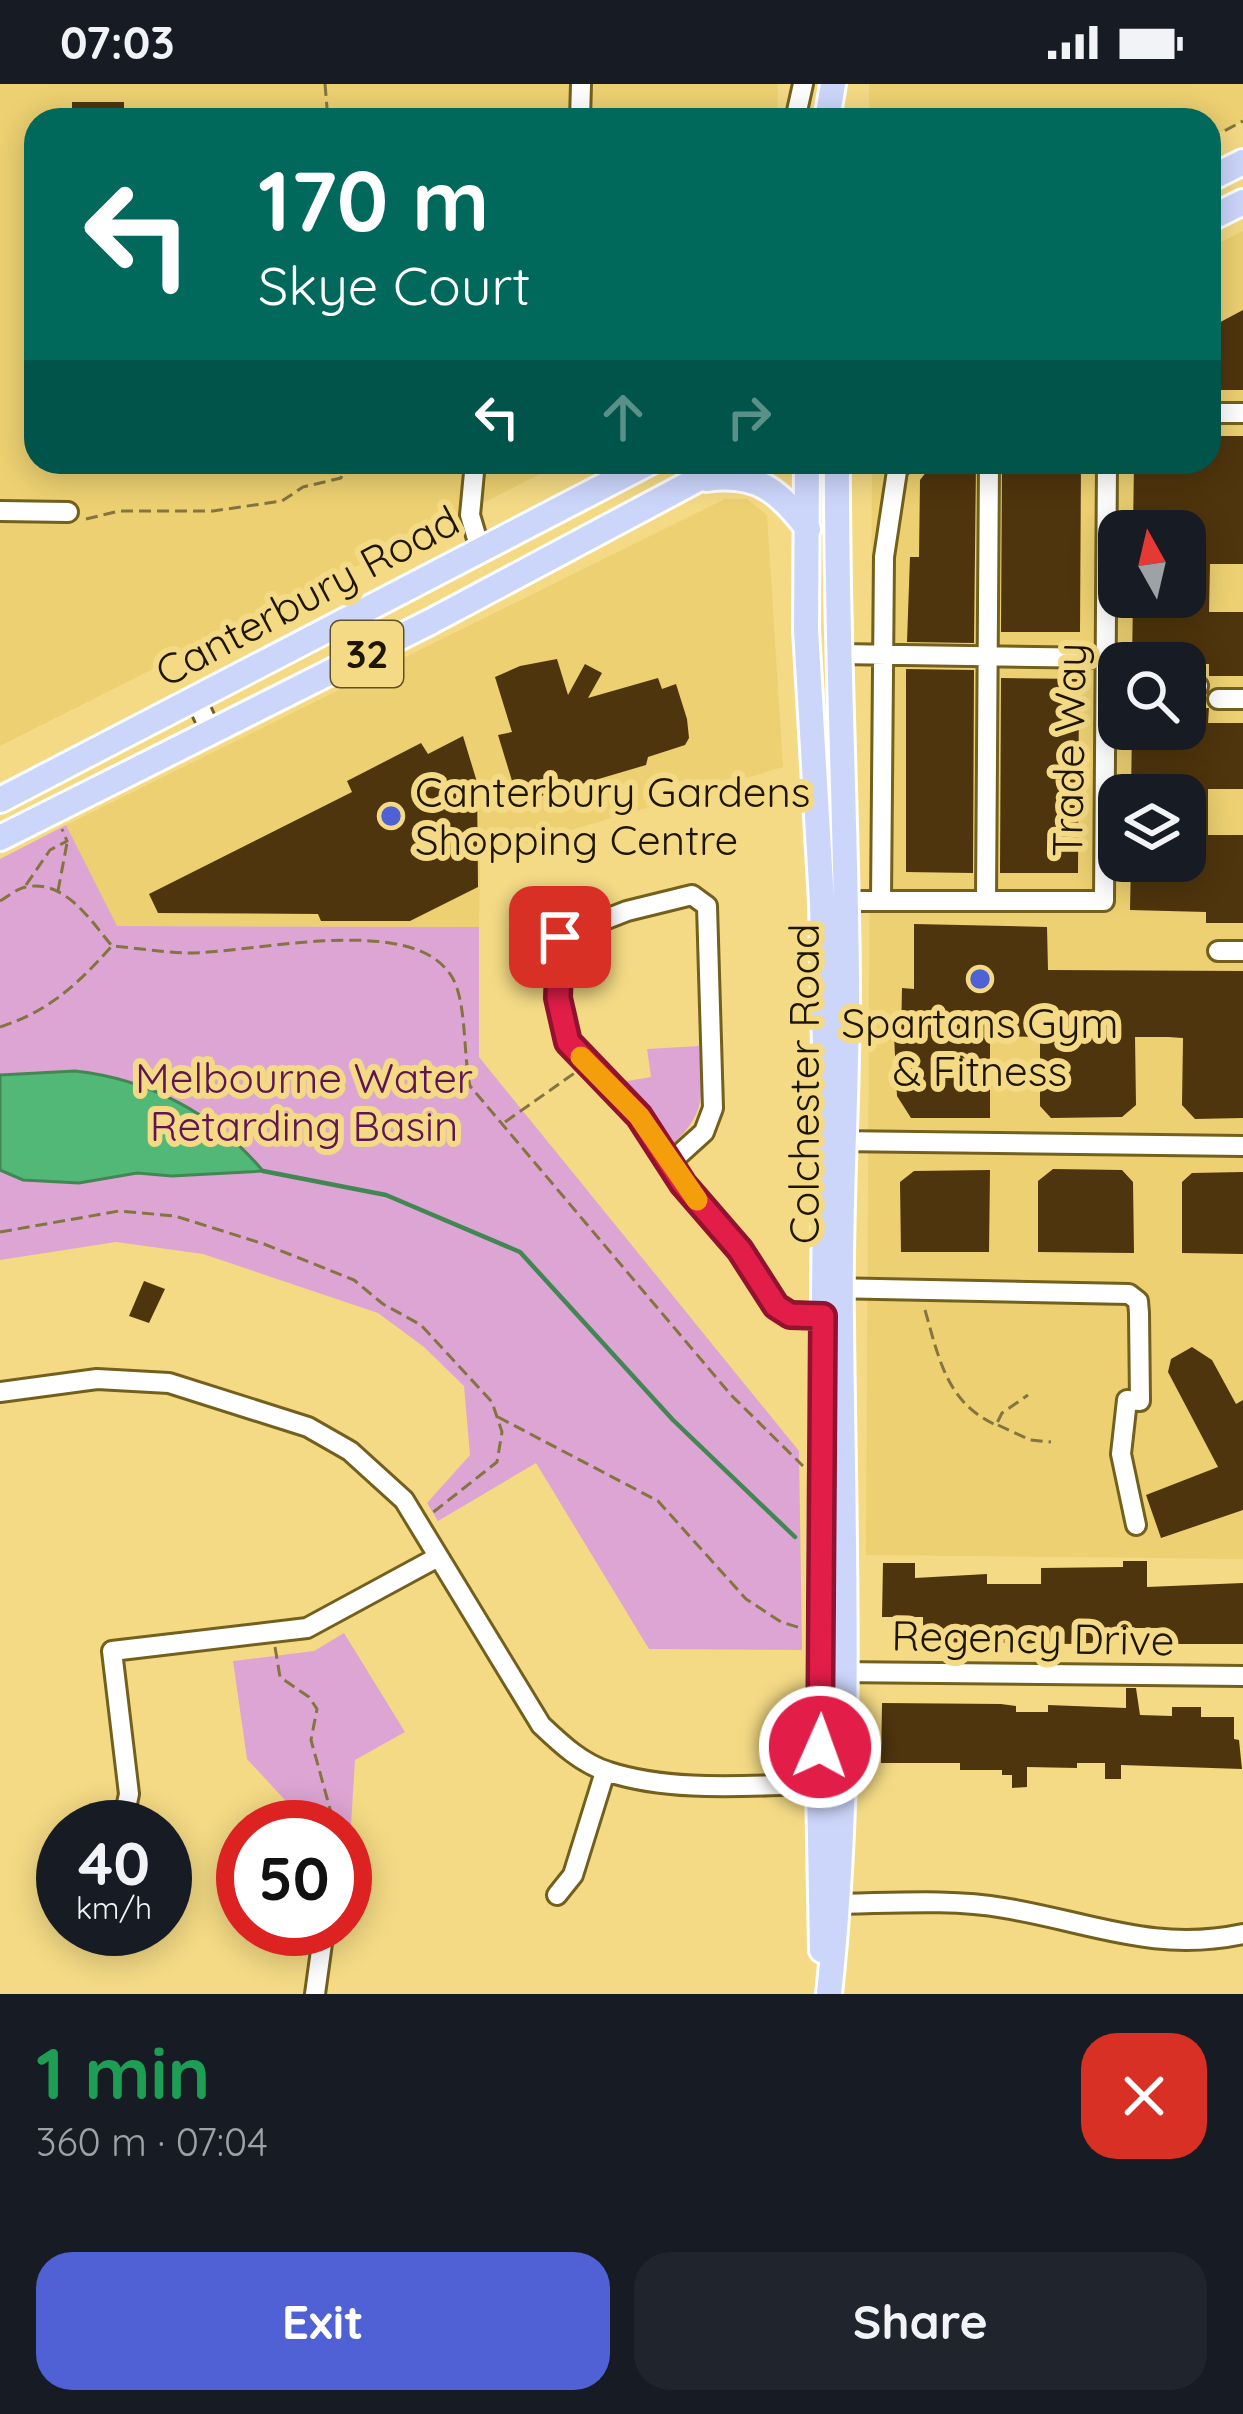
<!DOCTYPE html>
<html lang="en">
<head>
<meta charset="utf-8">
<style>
  body { margin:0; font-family:Quicksand,sans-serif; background:#20242c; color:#f1f3f6; height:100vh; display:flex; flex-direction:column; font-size:45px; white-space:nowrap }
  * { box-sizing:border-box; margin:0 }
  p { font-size:39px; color:#9ea1a6 }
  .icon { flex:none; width:66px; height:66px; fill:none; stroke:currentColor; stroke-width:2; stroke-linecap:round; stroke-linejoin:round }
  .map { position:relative; height:1910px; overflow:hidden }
  .panel { display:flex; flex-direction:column; background:#171b24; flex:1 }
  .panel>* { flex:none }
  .hud { position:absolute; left:24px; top:24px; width:1197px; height:366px; border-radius:36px; box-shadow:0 6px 30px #0003; background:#00695c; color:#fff; overflow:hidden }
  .needle { width:78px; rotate:352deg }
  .tools { position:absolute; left:1098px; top:426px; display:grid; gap:24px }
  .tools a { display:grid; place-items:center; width:108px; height:108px; border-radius:24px; background:#171b24; box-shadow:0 6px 30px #0003; font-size:60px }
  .speed { position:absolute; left:36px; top:1716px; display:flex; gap:24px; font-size:60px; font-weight:700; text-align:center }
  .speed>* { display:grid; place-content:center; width:156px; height:156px; border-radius:50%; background:#171b24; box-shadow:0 6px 30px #0003; line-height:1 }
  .speed small { font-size:30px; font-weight:400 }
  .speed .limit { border:18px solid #d22; background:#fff; color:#111 }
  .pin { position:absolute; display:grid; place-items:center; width:102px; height:102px; color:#fff; margin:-51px; border-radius:24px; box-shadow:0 6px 18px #0006 }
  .me { position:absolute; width:132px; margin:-66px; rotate:2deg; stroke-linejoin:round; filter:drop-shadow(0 0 9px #0008) }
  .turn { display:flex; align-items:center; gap:42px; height:252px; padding:0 36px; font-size:54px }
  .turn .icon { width:156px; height:156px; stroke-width:2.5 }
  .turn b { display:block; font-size:84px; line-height:102px }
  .lanes { display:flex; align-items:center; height:114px; padding:0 36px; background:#0003; justify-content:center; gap:60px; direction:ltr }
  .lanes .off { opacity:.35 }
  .round { display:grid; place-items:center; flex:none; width:126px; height:126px; border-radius:36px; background:#20242c }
  .overview { display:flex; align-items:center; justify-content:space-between; height:204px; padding:0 36px }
  h1 { font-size:72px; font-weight:700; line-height:90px; color:#1e9e55 }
  .button { display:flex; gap:24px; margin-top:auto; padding:24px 36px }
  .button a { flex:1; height:138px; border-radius:36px; background:#5060d5; color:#fff; font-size:48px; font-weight:700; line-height:138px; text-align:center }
  .button a+a { background:#20242c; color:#f1f3f6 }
  .status { display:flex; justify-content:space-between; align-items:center; height:84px; padding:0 60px; background:#171b24; direction:ltr }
  .status svg { height:33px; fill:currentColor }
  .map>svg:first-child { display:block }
  .built { fill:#ecd071; fill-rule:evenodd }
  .green { fill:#dda5d3 }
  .water { fill:#52b877; stroke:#428753; stroke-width:3 }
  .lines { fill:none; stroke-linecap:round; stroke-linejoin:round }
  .stream { stroke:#428753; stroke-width:4.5 }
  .building { fill:#4f350d }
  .minor-casing { stroke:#73601d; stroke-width:24 }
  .major-casing { stroke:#fff; stroke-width:30 }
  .path { stroke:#847440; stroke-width:3; stroke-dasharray:12 6; stroke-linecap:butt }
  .minor { stroke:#fff; stroke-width:18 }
  .major { stroke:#ccd6fb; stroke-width:24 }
  .route-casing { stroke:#92132f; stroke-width:30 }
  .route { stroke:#e11d48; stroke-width:21 }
  .slow { stroke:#f59e0b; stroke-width:21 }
  .poi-dot { fill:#5060d5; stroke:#f4da85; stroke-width:4.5 }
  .labels { text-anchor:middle; stroke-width:12; stroke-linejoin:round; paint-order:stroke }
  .shield { fill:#f4da85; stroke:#5e5128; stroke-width:3 }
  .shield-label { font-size:39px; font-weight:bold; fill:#1e1600 }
  .street-label { font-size:42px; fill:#1e1600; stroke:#f4da85 }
  .poi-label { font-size:42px; fill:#1e1600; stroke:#f4da85; text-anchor:start }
  .park-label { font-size:42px; fill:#5e1456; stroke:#f4da85 }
</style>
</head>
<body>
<div class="status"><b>07:03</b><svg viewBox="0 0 49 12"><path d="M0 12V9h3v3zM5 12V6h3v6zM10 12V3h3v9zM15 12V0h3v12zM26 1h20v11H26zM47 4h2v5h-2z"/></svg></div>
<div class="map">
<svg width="1243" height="1910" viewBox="0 0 1243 1910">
  <rect width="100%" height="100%" fill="#f4da85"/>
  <!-- built -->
  <path class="built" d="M0 0H778L777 36H36V378H564L0 662Z
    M869 0H1243V37L1209 54V36H869Z
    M1243 147V1475L866 1471 872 378H1209V164ZM1119 447H1185V513H1119ZM1119 579H1185V645H1119ZM1119 711H1185V777H1119Z
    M725 415H747L767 431 783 683 480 773 479 843 116 842 66 741Z"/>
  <!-- green -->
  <path class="green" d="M66 741 117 842 479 843V973L799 1367 802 1566 649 1565 536 1379 438 1437 427 1419 470 1371 464 1302 424 1263 378 1229 203 1170 116 1158 0 1176V775Z
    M699 962C702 1009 708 1027 673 1060L622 998 651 993 647 965Z
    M344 1549 405 1648 355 1676 351 1741 310 1743 247 1675 233 1577 314 1567Z"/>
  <!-- water -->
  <path class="water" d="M75 987C149 995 215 1030 263 1087L172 1092 137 1089 79 1099 23 1096 0 1086V991Z"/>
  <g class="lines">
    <!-- stream -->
    <path class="stream" d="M263 1087 386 1111 520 1168 673 1336 795 1453"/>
  </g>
  <!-- building -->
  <path class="building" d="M72 18H124V36H72Z
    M1243 226V306H1212L1213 242Z
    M1209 352H1243V480H1210L1209 528H1243V592H1209V580L1132 579 1133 513H1185V447H1133L1134 378H1209Z
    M934 378H976L974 559 907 558 910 473H919L920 396Z
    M1002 378H1081L1080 548H1001Z
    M557 575 568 611 585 580 602 589 588 614 658 594 662 605 676 600 687 635 689 654 685 661 648 673 646 681 524 717 516 710 498 651 512 648 495 593 520 582Z
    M906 585 974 586 973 789 906 788Z
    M1001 594 1079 595 1078 789H1000Z
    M1185 624H1209L1208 639H1243V705H1208V751H1243V839H1206V828L1130 826 1131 777H1185V711H1131L1132 645H1185Z
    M463 652 477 698 478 803 410 837H321L318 830 158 829 149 810 352 708 347 697 421 659 428 670Z
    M914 840 1047 843 1048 886 1243 887V1034L1195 1035 1182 1021 1183 954 1168 953H1135L1136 1021 1122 1033 1051 1034 1040 1022V953L990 952V1034H911L897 1012 894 951H901L902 904 914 905Z
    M1053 1085 1122 1086 1133 1098 1134 1169 1038 1168V1097Z
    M990 1086 989 1168H901L900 1098 914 1087Z
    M1243 1088V1170L1182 1169V1098L1192 1089Z
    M144 1197 165 1205 149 1239 129 1232Z
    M1192 1263 1212 1276 1236 1320 1243 1316V1426L1161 1454 1146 1411 1218 1383 1168 1288 1171 1275Z
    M1123 1477H1147V1503L1243 1499V1560H1160V1544H1113V1557L1077 1560 923 1558V1533H882L883 1479H915V1494L987 1490V1500H1041V1484L1123 1483Z
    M1126 1604H1136L1140 1631 1172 1632V1623H1201V1633H1234V1655L1239 1656 1242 1685 1121 1681V1695H1105V1679H1077V1684L1027 1683V1703L1012 1704V1691H1002V1686H960V1679H881L882 1619 1001 1620 1016 1622V1628H1048V1621L1126 1624Z"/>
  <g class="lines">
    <defs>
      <path id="minor" d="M580 36 581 0
        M795 36 803 0
        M1215 329H1243
        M475 378 470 431 480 465
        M0 427 68 428
        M838 570 1107 574
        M1185 602H1198
        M196 615 211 648
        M1218 615H1243
        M881 816 884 473 897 387 903 378
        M986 816 989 378
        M833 817H1104L1107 378
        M1218 867H1243
        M836 1057 1243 1062
        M672 1077 704 1048 713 1024 707 822 692 811 627 827 560 853 558 913 568 957 639 1032 684 1100 740 1166 780 1227 836 1232
        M828 1204 1129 1210 1138 1217 1139 1229 1140 1317 1127 1316 1121 1370 1136 1441
        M0 1308 97 1295 169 1299 308 1343 350 1367 404 1416 541 1641C560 1659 582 1680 609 1688 677 1710 761 1700 832 1700
        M834 1588 1243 1592
        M122 1743 129 1710 112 1567 307 1544 438 1473
        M345 1776 349 1771
        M557 1811 573 1791 605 1688
        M826 1820C884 1820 947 1814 1004 1824 1090 1838 1154 1869 1243 1850
        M315 1910 324 1845"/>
      <path id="major" d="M827 36 833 0
        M1209 95 1243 78
        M1209 135 1243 118
        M807 378 806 546 822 818 826 1015 819 1700 822 1866
        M706 395C756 388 779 406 808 445
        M0 716 650 378
        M0 754 430 538 730 378
        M829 1910C853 1687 843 1463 841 1239 839 1128 847 1016 847 904 846 729 836 553 837 378"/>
    </defs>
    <!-- minor casing -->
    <use href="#minor" class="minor-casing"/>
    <!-- major casing -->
    <use href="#major" class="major-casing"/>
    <!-- path -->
    <path class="path" d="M325 0 328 36
      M1209 55 1243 37
      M86 435 119 427H213L282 417 303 403 341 394 347 378
      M26 801 50 766 67 757 62 745
      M58 807 67 759
      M0 817C7 813 18 804 26 803 65 795 91 837 112 862 136 864 161 868 186 869 251 870 413 827 452 893 467 918 463 971 470 1002L731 1311 803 1382
      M0 943C49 927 77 901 111 863
      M505 1038 576 988
      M0 1148 119 1127 175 1132 264 1160 354 1196 383 1220 421 1241 492 1318 502 1348 497 1378 431 1430
      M925 1226C939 1275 947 1319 996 1341L1002 1329 1028 1311
      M498 1333 658 1417 746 1515 781 1538 801 1544
      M998 1341 1030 1356 1051 1358
      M275 1563 280 1593 309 1613 317 1625 311 1656 335 1743"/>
    <!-- minor -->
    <use href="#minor" class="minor"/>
    <!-- major -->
    <use href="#major" class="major"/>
  </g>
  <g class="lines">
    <defs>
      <path id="route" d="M560 853 558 914 568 958 639 1032 683 1100 740 1166 776 1222 790 1231 823 1232 820 1663"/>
    </defs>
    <!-- route casing -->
    <use href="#route" class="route-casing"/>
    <!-- route -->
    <use href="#route" class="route"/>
    <!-- slow -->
    <path class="slow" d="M581 973 639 1032 697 1116"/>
  </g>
  <!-- markers -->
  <g class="poi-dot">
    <circle cx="391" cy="732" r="12"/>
    <circle cx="980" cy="895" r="12"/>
  </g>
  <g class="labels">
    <!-- shield labels -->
    <rect class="shield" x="331" y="537" width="72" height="66" rx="9"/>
    <g class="shield-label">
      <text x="367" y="584">32</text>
    </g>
    <!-- street labels -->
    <g class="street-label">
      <text transform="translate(307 512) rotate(-28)" y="15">Canterbury Road</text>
      <text transform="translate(1069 666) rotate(-89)" y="15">Trade Way</text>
      <text transform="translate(804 1000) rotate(-90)" y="15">Colchester Road</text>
      <text transform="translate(1033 1554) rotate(1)" y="15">Regency Drive</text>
    </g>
    <!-- poi labels -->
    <g class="poi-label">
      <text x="415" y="723">Canterbury Gardens<tspan x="415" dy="48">Shopping Centre</tspan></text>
      <text x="980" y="954" text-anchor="middle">Spartans Gym<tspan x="980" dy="48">&amp; Fitness</tspan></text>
    </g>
    <!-- park labels -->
    <g class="park-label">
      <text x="304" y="1009">Melbourne Water<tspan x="304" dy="48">Retarding Basin</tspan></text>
    </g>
  </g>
</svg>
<div class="tools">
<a><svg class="needle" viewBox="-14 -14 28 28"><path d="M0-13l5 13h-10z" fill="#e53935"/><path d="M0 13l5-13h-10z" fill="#9ea1a6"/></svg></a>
<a><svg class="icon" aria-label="search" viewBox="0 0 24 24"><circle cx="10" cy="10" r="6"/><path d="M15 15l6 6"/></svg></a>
<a><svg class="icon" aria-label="layers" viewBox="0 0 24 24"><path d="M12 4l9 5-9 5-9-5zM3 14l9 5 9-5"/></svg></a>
</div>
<div class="speed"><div>40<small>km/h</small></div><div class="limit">50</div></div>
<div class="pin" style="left:560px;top:853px;background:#d93025"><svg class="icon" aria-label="arrive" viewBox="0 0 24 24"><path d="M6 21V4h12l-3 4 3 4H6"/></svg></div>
<svg class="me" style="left:820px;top:1663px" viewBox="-20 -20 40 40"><circle r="17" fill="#e11d48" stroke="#fff" stroke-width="3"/><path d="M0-11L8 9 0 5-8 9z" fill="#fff"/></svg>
<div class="hud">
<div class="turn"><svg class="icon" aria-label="left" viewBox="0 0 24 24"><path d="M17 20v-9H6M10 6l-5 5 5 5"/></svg><div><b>170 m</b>Skye Court</div></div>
<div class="lanes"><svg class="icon" aria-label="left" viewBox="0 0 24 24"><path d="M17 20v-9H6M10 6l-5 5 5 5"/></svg><svg class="icon off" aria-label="ahead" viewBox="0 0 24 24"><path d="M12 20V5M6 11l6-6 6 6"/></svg><svg class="icon off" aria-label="right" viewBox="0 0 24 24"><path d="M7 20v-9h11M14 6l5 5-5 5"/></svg></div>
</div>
</div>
<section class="panel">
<div class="overview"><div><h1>1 min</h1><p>360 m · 07:04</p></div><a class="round" style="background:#d93025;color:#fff"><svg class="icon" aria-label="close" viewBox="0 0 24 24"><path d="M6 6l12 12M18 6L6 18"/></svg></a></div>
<div class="button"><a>Exit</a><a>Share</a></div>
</section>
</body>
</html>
